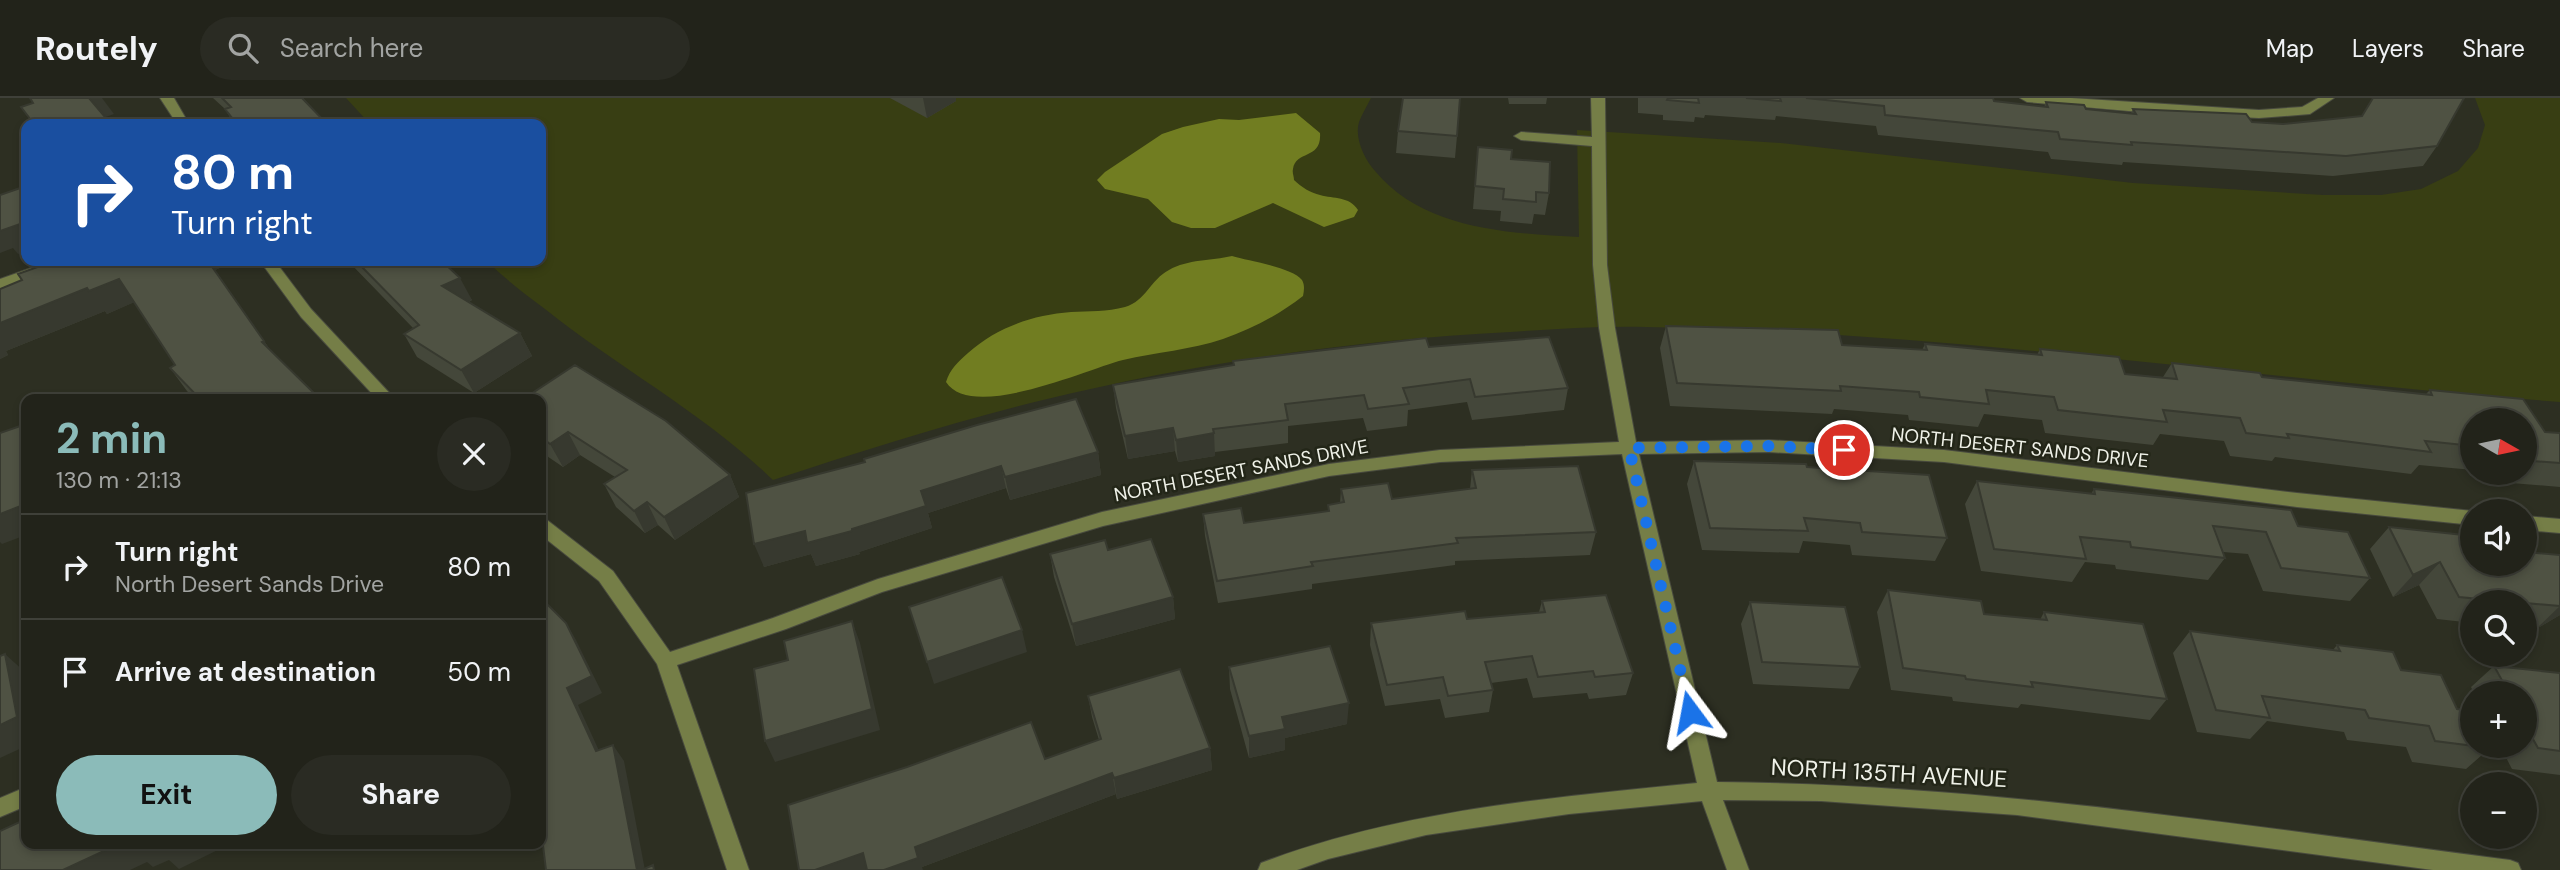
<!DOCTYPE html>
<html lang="en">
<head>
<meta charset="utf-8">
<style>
  body { margin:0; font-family:"DM Sans",sans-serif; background:#2a2b23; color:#f1f3f6; height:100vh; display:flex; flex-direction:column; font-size:26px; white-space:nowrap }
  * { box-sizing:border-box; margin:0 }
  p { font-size:23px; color:#a2a4a2 }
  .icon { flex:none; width:38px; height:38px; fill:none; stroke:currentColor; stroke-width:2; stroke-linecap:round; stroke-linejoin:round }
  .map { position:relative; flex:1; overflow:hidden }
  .panel { position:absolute; left:21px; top:296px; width:525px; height:455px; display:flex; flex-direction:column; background:#22231a; border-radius:14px; box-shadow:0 4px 10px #0003,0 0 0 2px #3f4039 }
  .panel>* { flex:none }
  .top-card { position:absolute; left:21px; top:21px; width:525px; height:147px; border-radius:14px; box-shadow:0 4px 10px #0003,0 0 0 2px #3f4039; background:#1a4fa0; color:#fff; overflow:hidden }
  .needle { width:46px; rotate:99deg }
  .tools { position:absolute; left:2460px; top:310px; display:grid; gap:14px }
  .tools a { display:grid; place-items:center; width:77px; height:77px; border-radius:50%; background:#22231a; box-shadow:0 4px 10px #0003,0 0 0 2px #3f4039; font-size:35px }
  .pin { position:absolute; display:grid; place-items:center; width:60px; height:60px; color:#fff; margin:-30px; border:4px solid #fff; border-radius:50%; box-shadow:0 2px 7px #0007 }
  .me { position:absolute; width:77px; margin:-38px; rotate:347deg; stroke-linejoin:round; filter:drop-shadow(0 0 5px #0008) }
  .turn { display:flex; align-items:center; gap:24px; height:147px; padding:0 35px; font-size:32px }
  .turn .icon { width:91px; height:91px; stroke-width:2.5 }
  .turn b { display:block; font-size:49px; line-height:60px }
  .round { display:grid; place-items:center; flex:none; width:74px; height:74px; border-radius:37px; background:#2a2b23 }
  .head { display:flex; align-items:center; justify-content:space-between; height:119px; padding:0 35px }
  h1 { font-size:42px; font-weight:700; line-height:52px; color:#8bbbb9 }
  .button { display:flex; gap:14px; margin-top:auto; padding:14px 35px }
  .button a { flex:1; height:80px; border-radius:42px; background:#8bbbb9; color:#111; font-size:28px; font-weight:700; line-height:80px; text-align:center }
  .button a+a { background:#2a2b23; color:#f1f3f6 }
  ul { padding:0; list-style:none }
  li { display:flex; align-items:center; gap:21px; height:105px; padding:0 35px; border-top:2px solid #3f4039 }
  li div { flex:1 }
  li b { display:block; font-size:26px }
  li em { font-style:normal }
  header { display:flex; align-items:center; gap:42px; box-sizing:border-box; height:98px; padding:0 35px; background:#22231a; border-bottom:2px solid #3f4039 }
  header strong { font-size:33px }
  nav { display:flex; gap:38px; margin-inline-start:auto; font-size:24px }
  .search { width:490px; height:63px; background:#2a2b23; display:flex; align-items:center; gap:18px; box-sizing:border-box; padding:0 24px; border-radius:38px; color:#a2a4a2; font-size:26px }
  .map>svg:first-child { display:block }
  .green { fill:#383e13 }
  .water { fill:#717d21 }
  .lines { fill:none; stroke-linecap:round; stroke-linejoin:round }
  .minor-casing { stroke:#484a3e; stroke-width:2 }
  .minor { fill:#757e47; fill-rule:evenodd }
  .wall { fill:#44473a }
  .shaded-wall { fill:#37392f }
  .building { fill:#4f5243; stroke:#37392f; stroke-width:2 }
  .route { stroke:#1a73e8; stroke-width:12; stroke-dasharray:0 21.6 }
  .labels { text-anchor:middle; stroke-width:5; stroke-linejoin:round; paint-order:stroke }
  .street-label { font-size:19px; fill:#f0f2e9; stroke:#232618 }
  .near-street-label { font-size:23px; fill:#f0f2e9; stroke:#232618 }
</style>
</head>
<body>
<header>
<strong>Routely</strong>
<div class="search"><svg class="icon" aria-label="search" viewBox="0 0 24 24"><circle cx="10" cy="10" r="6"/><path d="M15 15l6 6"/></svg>Search here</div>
<nav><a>Map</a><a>Layers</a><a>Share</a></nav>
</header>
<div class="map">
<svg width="2560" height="772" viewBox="0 0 2560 772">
  <rect width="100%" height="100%" fill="#2d2f22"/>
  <!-- green -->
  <path class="green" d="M346 0H1371C1367 8 1362 16 1359 24 1354 40 1365 62 1375 73 1424 132 1508 135 1579 139L1577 32 1781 45 2133 85 2323 97H2381L2421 91 2458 73 2478 50 2485 27 2475 0H2560V304C2255 281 1952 234 1646 229 1600 228 1555 231 1510 234 1353 242 1196 265 1043 302 952 324 862 353 773 382 705 316 619 270 545 211 525 196 505 181 487 163H541V26H370Z"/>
  <!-- water -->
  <path class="water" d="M1296 15 1320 35C1322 62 1296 52 1293 71 1292 75 1294 78 1294 82 1301 89 1311 95 1320 97 1334 101 1349 98 1358 112L1354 119 1324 129 1273 105 1215 130H1191L1172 124 1148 101 1105 91 1097 82 1105 74 1162 36 1183 29 1219 21 1239 22Z
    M1232 158C1248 163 1292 169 1302 182 1305 187 1304 193 1303 198 1279 217 1251 231 1223 241 1191 252 1156 254 1123 262 1087 271 972 324 946 284 950 271 958 264 968 255 997 229 1033 217 1071 214 1089 213 1107 214 1125 209 1146 203 1150 182 1169 172 1188 161 1211 163 1232 158Z"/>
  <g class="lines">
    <defs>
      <path id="minor" d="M160 0H174L189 26H177Z
        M1591 0H1605L1607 167 1615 230 1636 344 1769 342 1944 352 2297 395 2473 413V427L2297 409 1944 364 1769 354 1639 356 1717 684C1984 686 2246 728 2510 762L2518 765 2521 772H2433L2017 717 1821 703 1723 702 1749 772H1727L1702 703 1569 716 1426 737 1328 761 1297 772H1258L1261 765C1401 712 1549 700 1697 685L1622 356 1440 364 1329 378 1103 428 882 494 786 531 677 567 749 772H727L657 566 599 483 541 437V420L547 422 613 473 670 554 773 520 878 481 1102 414 1329 366 1440 352 1619 344 1599 230 1593 167 1592 48 1521 42 1514 38 1521 34 1592 39Z
        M2020 0H2071L2259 12 2302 9 2318 0H2334L2310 16 2259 20 2140 14 2027 4Z
        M51 163H72L70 166 0 191V181Z
        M260 163H275L311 211 395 301H377L301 219Z
        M2525 418 2560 421V435L2525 432Z
        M26 689V708L0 719V700Z"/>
    </defs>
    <!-- minor casing -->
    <use href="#minor" class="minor-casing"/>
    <!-- minor -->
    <use href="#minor" class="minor"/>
  </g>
  <!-- wall -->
  <path class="wall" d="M213 0H303L327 26H234L225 11Z
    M890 0H956V3L927 20Z
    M1508 0H1547L1546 6H1509Z
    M1638 0H1993L1994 3 2044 9 2046 4 2086 11 2131 15 2133 11 2252 24 2283 26 2362 18 2373 0H2464L2437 48 2423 68 2333 78 2123 64 2122 67 2051 61 2048 54 1878 37 1876 28 1776 18 1775 22 1705 17 1704 20 1695 19 1694 24 1663 22V17L1638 15Z
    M1398 33 1457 38 1455 60 1396 55Z
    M1478 49 1511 61 1549 95 1545 117 1534 116 1532 126 1500 123 1501 113 1473 111Z
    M54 163H220L224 168 215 172 271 253 320 301H195L187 293 170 270 175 267 134 204 107 216 105 213 6 253 8 257 0 261 22 182Z
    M348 163H442L472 202 469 204 520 235 532 258 474 295 417 259 404 236 413 230Z
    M1666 228 1838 232 1842 247 1922 252 1925 246 2037 257 2040 251 2119 259 2125 276 2163 279 2172 265 2260 275 2262 279 2426 296 2430 292 2523 301 2545 334 2560 335V389L2511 385 2505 376 2494 374H2525V322H2473V372L2419 367 2411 376 2275 359 2272 363 2230 358 2224 343 2160 336 2153 347 2045 335 2042 322 1984 316 1978 329 1909 322 1908 317 1834 311 1832 316 1670 308 1660 250Z
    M1429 249 1568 290 1564 312 1472 322 1467 304 1408 312 1407 328 1367 333 1363 320 1288 328V345L1215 354V358L1178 364 1175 353 1128 361 1116 310 1113 287 1233 268V263Z
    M575 267 666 323 730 377 739 399 675 442 658 427 645 435 616 409 604 386 615 379 580 357 563 369 541 354V301H526L525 300Z
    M1098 354 1101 377 1010 402 1006 390 928 415 932 430 859 454 860 456 816 468 811 456 764 469 746 395Z
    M1694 363 1807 369 1947 440 1935 463 1852 457 1850 447 1803 443 1799 455 1702 452 1687 386Z
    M1472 372 1596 434 1590 457 1455 463V467L1312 486V491L1218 505 1205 438 1203 416 1244 425 1328 413V407L1340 405 1341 391 1392 401 1470 391Z
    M1977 383 2091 396 2094 391 2298 428 2370 480 2350 503 2263 493 2248 456 2223 454 2225 460 2208 482 2116 471 2115 467 2085 464 2072 484 1981 473 1965 406Z
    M2389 429 2473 466 2560 457V517L2536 531 2525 530V504H2473V525L2437 521 2419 487 2393 499 2370 451Z
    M1108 452 1173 499 1175 521 1076 548 1054 479 1050 456Z
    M1888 492 1984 516 2040 522 2044 514 2167 601 2150 622 2021 606 2018 610 1953 603 1952 599 1891 592 1877 514Z
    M1542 503 1633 575 1626 597 1589 601 1587 595 1533 600 1527 580 1491 585 1493 592 1489 614 1445 620 1440 601 1385 608 1370 547 1371 525 1467 521 1539 514Z
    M1750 504 1860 569 1849 591 1753 586 1741 526Z
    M2190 533 2333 552 2337 547 2401 572 2457 611 2490 650 2466 671 2412 664 2406 649 2347 642 2344 634 2267 623 2250 641 2197 634 2173 555Z
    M2494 568 2560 575V677L2512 671 2500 648H2525V595H2474L2471 589Z
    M1229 569 1347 626 1285 640V652L1249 660 1230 591Z
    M1088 598 1210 650 1212 672 1117 701 1116 696 922 769 799 772 1045 661 1099 642 1092 619Z"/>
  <!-- shaded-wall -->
  <path class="shaded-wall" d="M89 0H102L114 16 103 20Z
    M923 0H956V3L927 20Z
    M26 124V153L18 156 13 150 0 155V132Z
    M208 163H220L224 168 215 172 280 266 278 267Z
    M336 163H346L338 166Z
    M460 180 472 202 455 210 442 188Z
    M119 181 137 203 107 216 105 213 6 253 8 257 0 261V225L87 190Z
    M520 235 532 258 474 295 461 272Z
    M1173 330 1175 353 1128 361 1125 338Z
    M568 334 580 357 563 369 550 346Z
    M1214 335 1215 358 1178 364 1176 342Z
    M1098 354 1101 377 1010 402 1005 379Z
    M1001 368 1006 390 928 415 932 430 859 454 860 456 816 468 811 456 764 469 754 446 805 433 921 393Z
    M730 377 739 399 675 442 664 419Z
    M647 404 658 427 645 435 634 413Z
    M26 406V437L2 446 0 444V416Z
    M2440 464 2419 487 2393 499 2413 477Z
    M1173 499 1175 521 1076 548 1072 526Z
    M2560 508V517L2536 531Z
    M852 523 860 545 880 632 775 664 765 643Z
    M566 525 576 542 602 595 578 607 607 670 596 653 567 590Z
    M1022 532 1027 554 934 586 927 564Z
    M5 556 26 575V648L0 660V627Z
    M1349 605 1347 626 1285 640V652L1249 660V638L1282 619Z
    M613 647 624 663 645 772H637Z
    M1210 650 1212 672 1117 701 1114 680Z
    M1112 675 1116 696 922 769 923 772H884L915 749Z
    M119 746H230L179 771 169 762 153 769 147 764 130 772H63Z
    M863 755 870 772H815Z"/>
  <!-- building -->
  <path class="building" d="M30 0H89L111 26H34L21 9 33 5Z
    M222 0H302L327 26H237L225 11 231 9Z
    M1403 0H1460L1457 38 1398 33Z
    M1668 0H1698L1699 5 1667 2Z
    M1746 0H1780L1781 3Z
    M1806 0H1993L1994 3 2048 9 2046 4 2084 7 2086 11 2136 16 2133 11 2246 16 2252 24 2283 26 2362 18 2373 0H2464L2437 48 2346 58 2131 44 2132 47 2060 41 2058 34 1885 17 1884 8Z
    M1478 49 1512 52 1511 61 1550 64 1549 95 1536 94V104L1503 101 1504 91 1475 88Z
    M26 88V124L0 133V97Z
    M54 163H208L264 243 262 244 320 301H200L170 270 175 267 119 181 89 193 87 190 0 225V191L22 182 18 176Z
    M356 163H442L460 180 442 188 520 235 461 272 404 236 419 227Z
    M1666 228 1838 232 1842 247 1927 252 1925 246 2042 257 2040 251 2119 259 2125 276 2177 281 2172 265 2260 275 2262 279 2432 297 2430 292 2523 301 2545 334 2560 335V365L2532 363 2525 353V322H2473V348L2425 343 2431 354 2287 336 2289 340 2246 335 2240 320 2163 312 2167 324 2058 312 2054 299 1986 292 1989 306 1920 299 1919 294 1840 288 1841 293 1677 285Z
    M1549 239 1568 290 1475 299 1470 281 1403 290 1409 306 1368 311 1364 297 1285 306 1288 322 1213 331 1214 335 1176 342 1173 330 1125 338 1113 287 1234 267 1233 263 1426 240 1429 249Z
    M575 267 666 323 730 377 664 419 647 404 634 413 604 386 627 372 568 334 550 346 541 339V301H527L525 300Z
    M1076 301 1098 354 1005 379 1001 368 921 393 926 408 852 431V433L807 445 805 433 754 446 746 395 865 364 864 361 977 327Z
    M26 326V406L0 416V335Z
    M1694 363 1806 366 1807 369 1929 377 1947 440 1862 434 1860 425 1804 420 1808 433 1710 430Z
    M1578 368 1596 434 1456 440 1458 445 1311 464 1313 468 1217 483 1203 416 1241 410 1244 425 1329 413 1328 407 1344 404 1341 391 1388 385 1392 401 1476 390 1472 372Z
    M1977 383 2095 396 2094 391 2291 412 2298 428 2348 434 2370 480 2281 470 2266 434 2213 428 2225 460 2131 449 2130 444 2080 439 2086 461 1994 451Z
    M2389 429 2473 438V466H2525V454L2560 457V508L2525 505V504H2511L2459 499 2440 464 2413 477Z
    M1151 441 1173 499 1072 526 1050 456 1105 442 1108 452Z
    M1002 479 1022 532 927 564 909 509Z
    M1888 492 1981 503 1984 516 2047 522 2044 514 2143 526 2167 601 2031 584 2033 589 1966 581 1965 578 1903 570Z
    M1606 497 1633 575 1595 579 1593 573 1538 579 1532 558 1485 564 1493 592 1448 598 1443 579 1387 587 1371 525 1465 513 1467 521 1545 514 1542 503Z
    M541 500 566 525 592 578 567 590 596 653 613 647 637 772H546L541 731Z
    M1750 504 1845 509 1860 569 1762 564Z
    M852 523 872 611 765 643 754 571 788 562 784 543Z
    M2190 533 2340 553 2337 547 2393 554 2401 572 2441 577 2457 611 2472 613 2473 614V648H2489L2490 650 2435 643 2429 628 2369 620 2365 612 2262 598 2270 620 2216 612Z
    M1330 548 1349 605 1282 619 1285 631 1249 638 1229 569Z
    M5 556 17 619 0 627V558Z
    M2494 568 2560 575V653L2538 650 2525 627V595H2509Z
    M1180 571 1210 650 1114 680 1112 675 915 749 918 760 884 772H867L863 755 815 772H799L788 707 907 669 1031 624 1045 661 1101 641 1088 598Z
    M26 721V746H119L63 772H0V733Z
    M154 746H165L155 750Z
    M653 767 654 772H642Z"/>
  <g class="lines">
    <!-- route -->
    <path class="route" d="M1690 614 1629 350 1769 348 1844 352"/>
  </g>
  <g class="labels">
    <!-- street labels -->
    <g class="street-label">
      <text transform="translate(2020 349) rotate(6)" y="7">NORTH DESERT SANDS DRIVE</text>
      <text transform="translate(1241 372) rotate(-11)" y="7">NORTH DESERT SANDS DRIVE</text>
    </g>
    <!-- near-street labels -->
    <g class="near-street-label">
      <text transform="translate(1889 675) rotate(3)" y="8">NORTH 135TH AVENUE</text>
    </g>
  </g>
</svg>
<div class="tools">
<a><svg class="needle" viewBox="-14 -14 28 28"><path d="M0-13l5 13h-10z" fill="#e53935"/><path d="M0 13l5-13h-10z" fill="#a2a4a2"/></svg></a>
<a><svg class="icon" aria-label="sound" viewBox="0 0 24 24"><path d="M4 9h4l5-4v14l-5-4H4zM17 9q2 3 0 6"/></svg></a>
<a><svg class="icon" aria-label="search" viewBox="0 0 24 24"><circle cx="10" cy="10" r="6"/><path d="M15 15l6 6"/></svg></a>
<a>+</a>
<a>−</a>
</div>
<div class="pin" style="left:1844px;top:352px;background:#d93025"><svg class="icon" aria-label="arrive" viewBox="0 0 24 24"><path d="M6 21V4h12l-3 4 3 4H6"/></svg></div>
<svg class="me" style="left:1690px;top:614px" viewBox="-20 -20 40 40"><path d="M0-17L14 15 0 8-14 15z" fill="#1a73e8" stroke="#fff" stroke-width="4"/></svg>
<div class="top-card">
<div class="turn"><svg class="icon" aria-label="right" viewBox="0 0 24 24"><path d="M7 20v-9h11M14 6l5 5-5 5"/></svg><div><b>80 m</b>Turn right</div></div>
</div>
<section class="panel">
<div class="head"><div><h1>2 min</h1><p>130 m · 21:13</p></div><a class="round"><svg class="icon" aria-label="close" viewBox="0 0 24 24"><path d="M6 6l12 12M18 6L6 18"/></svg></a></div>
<ul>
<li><svg class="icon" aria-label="right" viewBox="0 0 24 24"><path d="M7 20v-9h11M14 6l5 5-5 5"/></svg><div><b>Turn right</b><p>North Desert Sands Drive</p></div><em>80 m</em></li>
<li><svg class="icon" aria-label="arrive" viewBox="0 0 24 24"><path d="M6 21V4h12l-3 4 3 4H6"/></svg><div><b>Arrive at destination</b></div><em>50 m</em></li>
</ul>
<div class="button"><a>Exit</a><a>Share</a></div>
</section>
</div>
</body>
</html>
